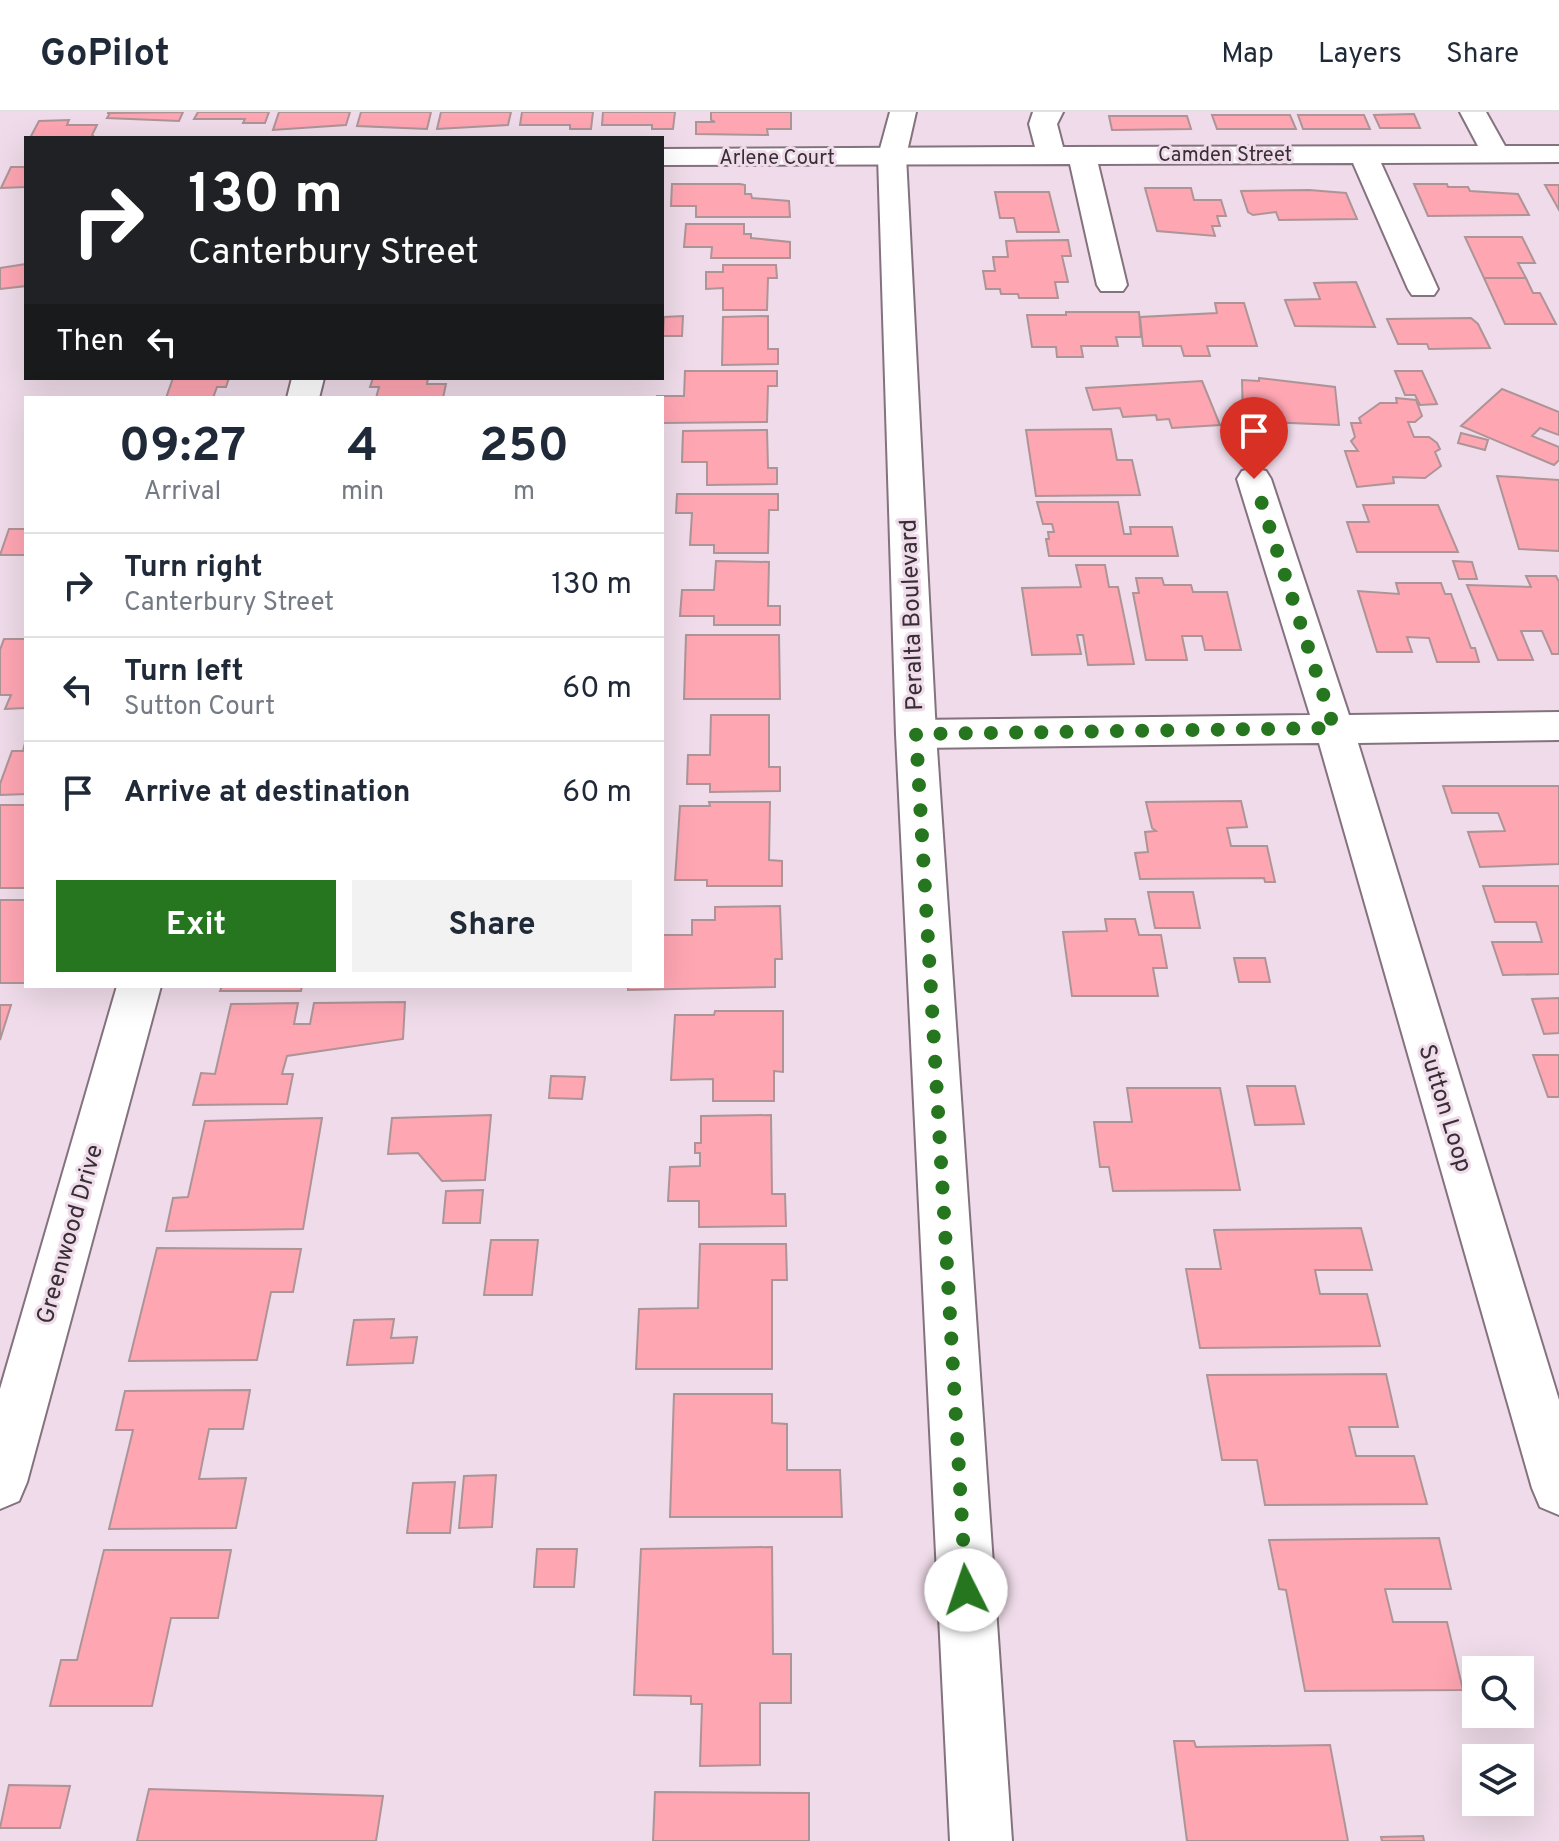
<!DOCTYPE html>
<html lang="en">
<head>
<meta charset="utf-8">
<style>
  body { margin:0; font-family:Overpass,sans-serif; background:#f2f2f3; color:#1f2937; height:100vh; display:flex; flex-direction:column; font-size:30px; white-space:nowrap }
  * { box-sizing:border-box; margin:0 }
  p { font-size:26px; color:#747a83 }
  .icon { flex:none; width:44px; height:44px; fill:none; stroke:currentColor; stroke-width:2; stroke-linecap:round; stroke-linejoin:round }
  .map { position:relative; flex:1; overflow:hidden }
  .details { position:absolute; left:24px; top:284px; width:640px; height:592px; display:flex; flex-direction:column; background:#fff; border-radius:0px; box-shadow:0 8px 32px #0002 }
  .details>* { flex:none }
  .guide { position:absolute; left:24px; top:24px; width:640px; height:244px; border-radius:0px; box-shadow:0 8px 32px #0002; background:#202124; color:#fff; overflow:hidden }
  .tools { position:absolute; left:1462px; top:1544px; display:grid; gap:16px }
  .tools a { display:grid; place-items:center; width:72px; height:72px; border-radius:0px; background:#fff; box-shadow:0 8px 32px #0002; font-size:40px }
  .pin { position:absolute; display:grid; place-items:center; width:68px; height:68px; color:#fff; margin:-82px -34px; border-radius:50% 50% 50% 0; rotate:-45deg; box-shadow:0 0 8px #0007 }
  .pin .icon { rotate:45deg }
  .me { position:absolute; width:88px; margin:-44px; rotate:356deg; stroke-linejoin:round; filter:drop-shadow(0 0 6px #0008) }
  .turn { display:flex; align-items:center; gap:28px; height:168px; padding:0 32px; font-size:36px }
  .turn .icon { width:104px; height:104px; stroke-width:2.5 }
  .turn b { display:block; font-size:56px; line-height:68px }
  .then { display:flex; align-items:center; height:76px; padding:0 32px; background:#0003; gap:16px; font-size:30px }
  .eta { display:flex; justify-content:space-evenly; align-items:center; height:136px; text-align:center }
  .eta b { font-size:48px; font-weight:700; line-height:56px }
  .button { display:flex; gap:16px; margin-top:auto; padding:16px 32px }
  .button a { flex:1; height:92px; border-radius:0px; background:#267620; color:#fff; font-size:32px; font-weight:700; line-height:92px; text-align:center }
  .button a+a { background:#f2f2f3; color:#1f2937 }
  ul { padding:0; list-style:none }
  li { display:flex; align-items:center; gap:24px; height:104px; padding:0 32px; border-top:2px solid #e0e1e3 }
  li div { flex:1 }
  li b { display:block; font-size:30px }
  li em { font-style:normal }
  header { display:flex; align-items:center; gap:48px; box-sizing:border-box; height:112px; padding:0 40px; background:#fff; border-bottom:2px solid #e0e1e3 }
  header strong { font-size:38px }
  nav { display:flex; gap:44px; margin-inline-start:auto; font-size:28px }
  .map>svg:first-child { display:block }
  .building { fill:#ffa6b3; stroke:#ad9497; stroke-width:2 }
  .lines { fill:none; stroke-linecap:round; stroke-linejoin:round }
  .minor-casing { stroke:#84727e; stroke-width:4 }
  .major-casing { stroke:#84727e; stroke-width:4 }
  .minor { fill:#fff; fill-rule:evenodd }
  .major { fill:#fff; fill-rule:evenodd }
  .route { stroke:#267620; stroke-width:14; stroke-dasharray:0 25.2 }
  .labels { text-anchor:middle; stroke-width:6; stroke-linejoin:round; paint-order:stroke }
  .far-street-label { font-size:20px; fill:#372f35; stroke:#efdbe9 }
  .street-label { font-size:24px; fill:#372f35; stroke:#efdbe9 }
</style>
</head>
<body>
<header>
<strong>GoPilot</strong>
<nav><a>Map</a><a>Layers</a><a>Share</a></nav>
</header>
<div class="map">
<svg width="1559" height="1729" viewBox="0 0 1559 1729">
  <rect width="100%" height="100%" fill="#efdbe9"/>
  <!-- building -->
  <path class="building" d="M183 0 179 9 107 6 110 1H107Z
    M198 0H269L265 11H243L245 7H194Z
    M279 0H350L346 13 273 18Z
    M361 0H431L427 17 357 14Z
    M441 0H511L508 13 437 17Z
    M522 0H593L591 17H570V13H520Z
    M603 0H675L673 17H652V13H602Z
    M711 0H791V17H767L768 23 696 22V10H715L711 8Z
    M1414 2 1420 16H1380L1374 3Z
    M1212 3H1290L1296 17H1217Z
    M1298 3H1364L1370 17H1303Z
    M1109 4H1187L1191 17 1112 18Z
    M69 8 67 13H97L92 23 96 26H30L39 9Z
    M11 55H26V75L1 76Z
    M672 72H740L745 73V82H751L752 86 789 89 790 105H696V94H671Z
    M1414 72H1447L1448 75H1468L1470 79 1518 82 1529 103 1428 104Z
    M1545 73H1559V98Z
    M1145 76H1191L1194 88H1221L1226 104H1217L1220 114H1212L1215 124 1157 119Z
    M1309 78 1346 81 1357 107 1279 108 1276 100 1253 103 1248 100 1241 79Z
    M995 80H1049L1059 120H1017L1014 106H1000Z
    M686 112H744V122H751V126L790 130V146H711L712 135H684Z
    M1465 125H1522L1535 151H1518L1526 166H1484Z
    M1068 128 1071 144H1062L1068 170H1055L1058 186H1019L1018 182H1001L1000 177H986L983 159H995L993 145H1008L1006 129Z
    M26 152V174L0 177V156Z
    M723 153H776L777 166H768L767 198H723V176L706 177V160H723Z
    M1484 166H1526L1533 181H1540L1556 212H1505Z
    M1356 170 1375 215 1295 214 1285 188 1320 187 1314 171Z
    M1215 191H1244L1257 234H1207L1210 244H1184L1181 234H1143L1140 205 1217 201Z
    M1066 200H1139L1141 225H1116L1118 234H1081L1083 245H1057L1056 235H1032L1027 203H1066Z
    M683 204 682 224H663L664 205Z
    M768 204V237H778V252L722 253 723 205Z
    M1471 206 1478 212 1490 236 1429 237 1427 232H1398L1387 207Z
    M685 259H777V274H768L767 310 662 311V286L656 284H684Z
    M1395 259H1422L1437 292 1420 293 1415 283H1405Z
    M173 266H229L226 275H217L213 286H166Z
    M373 266H428L427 272H446L443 286H376L379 275H370Z
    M1259 266 1335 275 1339 313 1243 309 1242 268 1259 269Z
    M1202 269 1220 313 1172 316 1169 307 1157 308 1156 303 1123 305 1120 296 1093 298 1086 276Z
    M1502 277 1559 300V323L1540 316 1532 324 1559 335V348L1554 353 1461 314Z
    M1396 286 1416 288 1422 304 1415 310H1408L1414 325H1429L1437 331 1440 337 1435 340 1441 354 1425 366 1393 365 1394 371 1357 375 1345 339H1358L1351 329 1355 325 1351 311H1361L1359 306 1380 291H1397Z
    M1111 317 1117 348H1132L1140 383 1036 384 1026 318Z
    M767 318 768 356H777V372L707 373V350H682L683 319Z
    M1461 321 1488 328 1485 338 1458 331Z
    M1497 364 1559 368V439L1519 437Z
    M677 382H778V398H769L768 441H714V433H690L692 401H676Z
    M1037 390H1118L1124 422H1131L1130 415H1172L1178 444H1049L1046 427H1049L1048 420H1054L1052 412H1043Z
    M1363 393H1438L1458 440H1357L1347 410H1369Z
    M9 417H26V443H0Z
    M716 449 769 450 768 494H780V513H714V504H680L682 478H714Z
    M1453 449 1472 450 1477 467H1459Z
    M1076 453H1105L1109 475H1118L1134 552 1088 553 1083 523H1077L1081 542 1032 543 1022 476 1081 475Z
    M1526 464H1556L1559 470V542H1552L1542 519H1521L1533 548H1498L1467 473 1531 475Z
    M1136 466H1162L1164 473H1191L1193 480H1227L1241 538H1205L1202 524H1182L1187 548H1146L1133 481H1139Z
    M1396 471H1441L1445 482H1451L1471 536H1475L1479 550H1437L1429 526 1407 525 1412 540H1377L1358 479 1399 482Z
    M686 523H779L780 587H684Z
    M4 527H26V596L5 597 11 583H0V538Z
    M711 603H769V655H780V679L710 680V672H687L688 643H710Z
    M25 631 26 682 0 683V672L12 639H23Z
    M1443 674H1559V752L1480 755 1468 720 1505 719 1498 701H1452Z
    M1241 689 1247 715 1227 716 1231 734H1267L1275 770H1265L1264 766 1140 767 1135 741 1148 740 1145 720 1156 719 1152 716 1146 690Z
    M709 690H770L769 748 782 749V774H707V768H675L680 694H710Z
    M0 693H26V776H0Z
    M1483 774H1559V862L1503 863 1492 830H1542L1536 810H1495Z
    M1148 780H1193L1200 816H1155Z
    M0 788H26V871H0Z
    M780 794 782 847H775V875L628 878V874H662V823H692V808H715V795Z
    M1105 807H1135L1139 823H1161L1167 856H1153L1158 884H1072L1063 820 1107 819Z
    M1234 846H1265L1270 870H1239Z
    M222 874H302L301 879H220Z
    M1559 886V921L1544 922 1532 887Z
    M405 890 403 927 287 944 282 962H293L287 992 193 993 201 961 215 962 231 892 298 891 294 912H310L314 891Z
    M0 893H11L0 928Z
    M715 899H783V960L774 959V989H713V967L671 968 675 903H714Z
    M1533 943H1559V985H1548Z
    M551 964 585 965 582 987 549 986Z
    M1247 974H1295L1304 1012 1255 1013Z
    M1127 976H1220L1240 1078 1113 1079 1109 1055H1100L1094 1010H1132Z
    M491 1003 485 1068 442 1069 418 1041 388 1042 392 1006Z
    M771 1003 772 1082H785L786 1114 699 1115V1089H668L670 1055 700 1054V1041H695V1031H701V1004Z
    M322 1006 303 1117 166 1119 173 1086 188 1085 205 1009Z
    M483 1078 480 1111H443L446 1079Z
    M1361 1116 1372 1158H1315L1320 1182H1367L1380 1234 1200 1236 1186 1157H1221L1214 1118Z
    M491 1128H538L532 1183H484Z
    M700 1132H786L787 1168H772V1257H636L639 1197 698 1196Z
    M157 1136 301 1137 293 1180H271L257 1248 129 1249Z
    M394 1207 391 1226 417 1225 413 1251 347 1253 354 1208Z
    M1386 1262 1398 1315H1349L1356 1344H1414L1427 1392 1265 1393 1257 1348H1222L1207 1263Z
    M250 1278 243 1317H209L199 1367 246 1366 236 1416 109 1417 133 1318H116L125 1279Z
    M674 1282H772V1311L787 1312V1358H840L842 1405H670Z
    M496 1363 492 1415 459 1416 464 1364Z
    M455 1370 450 1421H407L413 1371Z
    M1439 1426 1451 1477H1385L1393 1510H1447L1463 1578 1305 1579 1286 1478 1279 1477 1269 1428Z
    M772 1435 773 1542H791V1591H760V1653L700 1654 702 1592H691V1584L634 1583 641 1437Z
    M537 1437H577L574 1475H534Z
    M104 1438H231L218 1506H171L152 1594H50L61 1548H77Z
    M1174 1629H1194L1196 1635 1330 1633 1348 1729H1187Z
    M9 1673 70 1674 60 1716H0Z
    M149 1677 383 1684 376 1729H137Z
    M655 1680 809 1681V1729H653Z
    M1423 1724 1424 1729H1382L1381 1725Z"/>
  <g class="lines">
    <defs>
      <path id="minor" d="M1033 0H1063L1057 12 1063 35 1478 34 1460 0H1486L1505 34H1559V50L1381 51 1438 177 1434 183H1412L1408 177 1353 51 1098 52 1127 173 1123 179H1101L1097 173 1070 52 662 53V37L1035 35 1029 12Z
        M292 266H324L319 286H287Z
        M1254 356 1266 359 1271 367 1349 603 1559 600V628L1358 631 1559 1288V1403L1540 1395 1532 1376 1319 631 916 636 902 632 896 622 902 612 916 608 1310 603 1237 367 1242 359Z
        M117 874H161L27 1370 19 1389 0 1397V1277Z"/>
      <path id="major" d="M890 0H916L906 44 936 622 1012 1729H950L896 622 878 44Z"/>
    </defs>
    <!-- minor casing -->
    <use href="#minor" class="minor-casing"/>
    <!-- major casing -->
    <use href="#major" class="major-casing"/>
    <!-- minor -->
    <use href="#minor" class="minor"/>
    <!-- major -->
    <use href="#major" class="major"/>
  </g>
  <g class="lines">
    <!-- route -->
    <path class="route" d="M966 1478 916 622 1334 616 1254 367"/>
  </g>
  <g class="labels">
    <!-- far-street labels -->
    <g class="far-street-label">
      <text x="1225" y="49">Camden Street</text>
      <text x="777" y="52">Arlene Court</text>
    </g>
    <!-- street labels -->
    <g class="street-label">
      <text transform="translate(911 503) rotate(-92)" y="8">Peralta Boulevard</text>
      <text transform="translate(1446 996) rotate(73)" y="8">Sutton Loop</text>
      <text transform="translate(69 1122) rotate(-74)" y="8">Greenwood Drive</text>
    </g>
  </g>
</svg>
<div class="tools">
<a><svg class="icon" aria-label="search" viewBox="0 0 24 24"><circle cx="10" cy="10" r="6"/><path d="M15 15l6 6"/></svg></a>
<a><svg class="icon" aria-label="layers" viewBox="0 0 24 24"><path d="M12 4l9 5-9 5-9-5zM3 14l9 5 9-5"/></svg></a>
</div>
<div class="pin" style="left:1254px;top:367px;background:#d93025"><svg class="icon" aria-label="arrive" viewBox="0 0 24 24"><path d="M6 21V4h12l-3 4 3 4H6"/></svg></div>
<svg class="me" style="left:966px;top:1478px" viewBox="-20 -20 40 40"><circle r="19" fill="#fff"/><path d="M0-13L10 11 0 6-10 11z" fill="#267620"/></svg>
<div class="guide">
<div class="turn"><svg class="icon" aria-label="right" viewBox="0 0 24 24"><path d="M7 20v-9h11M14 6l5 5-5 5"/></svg><div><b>130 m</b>Canterbury Street</div></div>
<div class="then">Then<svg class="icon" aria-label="left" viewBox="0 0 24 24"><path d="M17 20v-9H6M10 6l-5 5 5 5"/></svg></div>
</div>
<section class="details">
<div class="eta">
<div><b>09:27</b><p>Arrival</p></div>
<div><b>4</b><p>min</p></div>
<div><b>250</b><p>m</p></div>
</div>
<ul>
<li><svg class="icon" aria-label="right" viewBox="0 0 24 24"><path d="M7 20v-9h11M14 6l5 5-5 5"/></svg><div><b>Turn right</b><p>Canterbury Street</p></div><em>130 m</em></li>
<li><svg class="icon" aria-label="left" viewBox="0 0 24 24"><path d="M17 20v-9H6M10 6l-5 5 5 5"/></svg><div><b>Turn left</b><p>Sutton Court</p></div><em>60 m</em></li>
<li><svg class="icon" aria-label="arrive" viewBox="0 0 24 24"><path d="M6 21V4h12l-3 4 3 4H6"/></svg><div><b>Arrive at destination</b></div><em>60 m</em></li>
</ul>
<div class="button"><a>Exit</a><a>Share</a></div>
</section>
</div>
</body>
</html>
